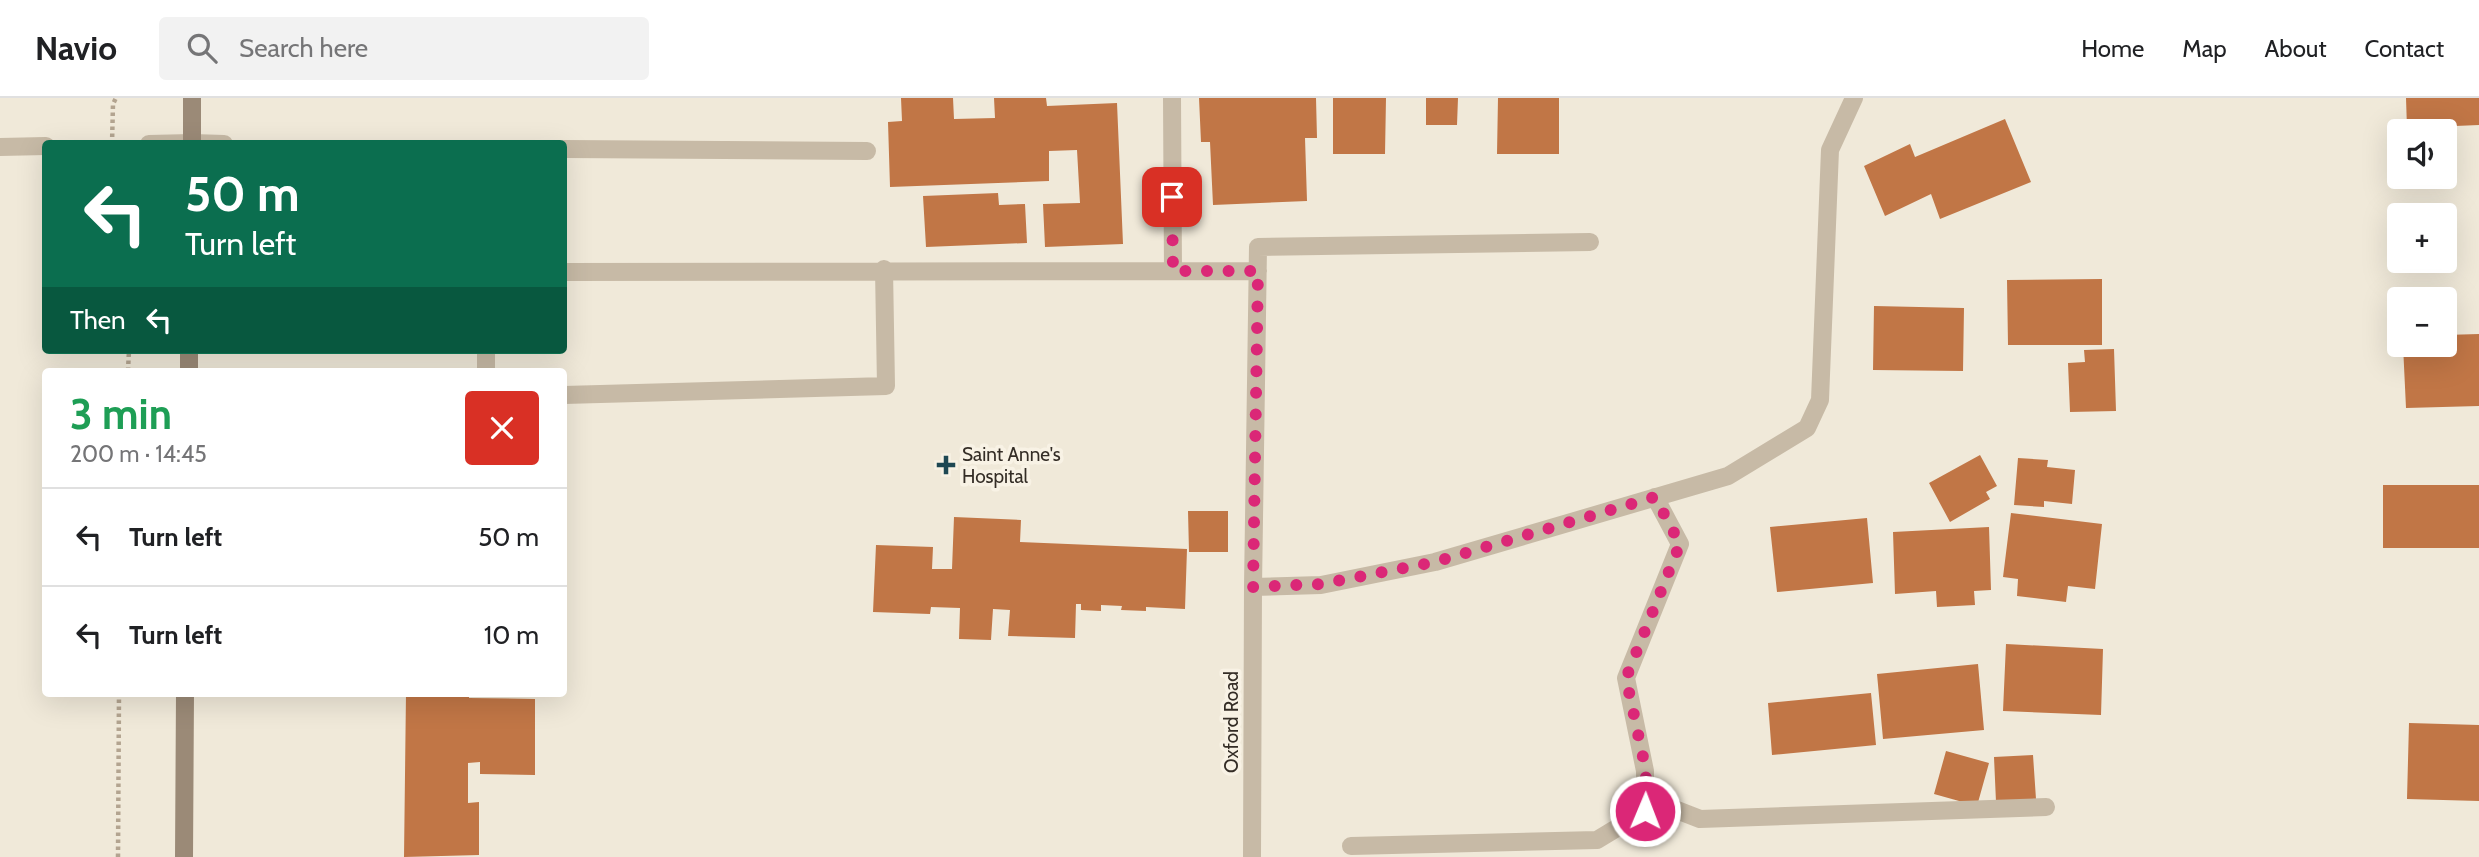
<!DOCTYPE html>
<html lang="en">
<head>
<meta charset="utf-8">
<style>
  body { margin:0; font-family:Cabin,sans-serif; background:#f2f2f2; color:#202124; height:100vh; display:flex; flex-direction:column; font-size:26px; white-space:nowrap }
  * { box-sizing:border-box; margin:0 }
  p { font-size:23px; color:#757577 }
  .icon { flex:none; width:38px; height:38px; fill:none; stroke:currentColor; stroke-width:2; stroke-linecap:round; stroke-linejoin:round }
  .map { position:relative; flex:1; overflow:hidden }
  .side { position:absolute; left:42px; top:270px; width:525px; height:329px; display:flex; flex-direction:column; background:#fff; border-radius:7px; box-shadow:0 7px 28px #0002 }
  .side>* { flex:none }
  .hud { position:absolute; left:42px; top:42px; width:525px; height:214px; border-radius:7px; box-shadow:0 7px 28px #0002; background:#0b6e4f; color:#fff; overflow:hidden }
  .fabs { position:absolute; left:2387px; top:21px; display:grid; gap:14px }
  .fabs a { display:grid; place-items:center; width:70px; height:70px; border-radius:7px; background:#fff; box-shadow:0 7px 28px #0002; font-size:35px }
  .pin { position:absolute; display:grid; place-items:center; width:60px; height:60px; color:#fff; margin:-30px; border-radius:14px; box-shadow:0 4px 10px #0006 }
  .me { position:absolute; width:77px; margin:-38px; rotate:1deg; stroke-linejoin:round; filter:drop-shadow(0 0 5px #0008) }
  .turn { display:flex; align-items:center; gap:24px; height:147px; padding:0 28px; font-size:32px }
  .turn .icon { width:91px; height:91px; stroke-width:2.5 }
  .turn b { display:block; font-size:49px; line-height:60px }
  .then { display:flex; align-items:center; height:66px; padding:0 28px; background:#0003; gap:14px; font-size:26px }
  .round { display:grid; place-items:center; flex:none; width:74px; height:74px; border-radius:7px; background:#f2f2f2 }
  .headline { display:flex; align-items:center; justify-content:space-between; height:119px; padding:0 28px }
  h1 { font-size:42px; font-weight:700; line-height:52px; color:#1e9e55 }
  ul { padding:0; list-style:none }
  li { display:flex; align-items:center; gap:21px; height:98px; padding:0 28px; border-top:2px solid #e0e0e0 }
  li div { flex:1 }
  li b { display:block; font-size:26px }
  li em { font-style:normal }
  header { display:flex; align-items:center; gap:42px; box-sizing:border-box; height:98px; padding:0 35px; background:#fff; border-bottom:2px solid #e0e0e0 }
  header strong { font-size:33px }
  nav { display:flex; gap:38px; margin-inline-start:auto; font-size:24px }
  .search { width:490px; height:63px; background:#f2f2f2; display:flex; align-items:center; gap:18px; box-sizing:border-box; padding:0 24px; border-radius:7px; color:#757577; font-size:26px }
  .map>svg:first-child { display:block }
  .building { fill:#c17646 }
  .lines { fill:none; stroke-linecap:round; stroke-linejoin:round }
  .path { stroke:#b3a490; stroke-width:4.5; stroke-dasharray:3.5 3.5; stroke-linecap:butt }
  .service { stroke:#c7baa6; stroke-width:18 }
  .minor { stroke:#c7baa6; stroke-width:18 }
  .secondary { stroke:#9b8a77; stroke-width:18 }
  .route { stroke:#db2777; stroke-width:12; stroke-dasharray:0 21.6 }
  .poi-dot { fill:#1e4853; stroke:#f8f2e5; stroke-width:2.5 }
  .labels { text-anchor:middle; stroke-width:7; stroke-linejoin:round; paint-order:stroke }
  .poi-label { font-size:19px; fill:#342d26; stroke:#f8f2e5; text-anchor:start }
  .street-label { font-size:19px; fill:#342d26; stroke:#f8f2e5 }
</style>
</head>
<body>
<header>
<strong>Navio</strong>
<div class="search"><svg class="icon" aria-label="search" viewBox="0 0 24 24"><circle cx="10" cy="10" r="6"/><path d="M15 15l6 6"/></svg>Search here</div>
<nav><a>Home</a><a>Map</a><a>About</a><a>Contact</a></nav>
</header>
<div class="map">
<svg width="2479" height="759" viewBox="0 0 2479 759">
  <rect width="100%" height="100%" fill="#f0e9d9"/>
  <!-- building -->
  <path class="building" d="M901 0H953L954 21 995 20 994 0H1046L1047 8 1117 5 1123 146 1045 149 1043 106 1080 105 1077 52 1049 53V83L890 89 888 24 902 23Z
    M1199 0H1316L1317 40H1305L1307 103 1213 107 1210 44H1201Z
    M1333 0H1386L1385 56H1333Z
    M1426 0H1458L1457 27H1426Z
    M1498 0H1559V56H1497Z
    M2406 0H2479V27L2407 30Z
    M2005 21 2031 84 1940 121 1931 96 1885 118 1864 68 1910 46 1915 59Z
    M998 95 999 107 1025 106 1027 145 926 149 923 98Z
    M2102 181V247H2008L2007 182Z
    M1874 208 1964 210 1963 273 1873 272Z
    M2479 236V308L2406 310 2403 247H2445V237Z
    M2114 251 2116 313 2070 314 2068 265 2085 264 2084 252Z
    M1980 357 1997 388 1986 394 1990 401 1950 424 1929 385Z
    M2018 360 2048 362 2047 369 2075 372 2072 406 2044 403V409L2014 407Z
    M2383 387H2479V450H2383Z
    M1188 413H1228V454H1189Z
    M2011 415 2102 426 2095 491 2068 488 2066 504 2017 498 2018 481 2003 479Z
    M954 419 1021 422 1020 444 1187 451 1185 511 1146 509V513L1121 512 1122 508 1101 507V513L1081 512V506H1076L1075 540 1008 538 1010 512 993 511 991 542 959 541 960 510 931 509 930 516 873 514 876 447 933 449 932 471H952Z
    M1867 420 1873 485 1777 494 1770 429Z
    M1989 429 1991 492 1974 493 1975 507 1937 509 1936 493 1895 496 1893 434Z
    M2006 546 2103 551 2101 617 2003 613Z
    M1978 566 1984 632 1883 641 1877 576Z
    M406 595H469V600L535 601V677L480 676V664L468 665V705L479 704V757L404 759Z
    M1871 595 1876 647 1772 657 1768 605Z
    M2409 625 2479 627V703L2407 701Z
    M1946 653 1989 665 1977 708 1934 696Z
    M2033 657 2036 701 1996 704 1994 659Z"/>
  <g class="lines">
    <!-- path -->
    <path class="path" d="M112 46 113 6 116 0
      M128 273 129 252
      M118 759 119 595"/>
    <!-- service -->
    <path class="service" d="M1172 0 1173 173
      M192 45 224 46
      M564 51 867 53
      M1590 144 1258 149 1253 489 1321 487 1435 464 1728 378 1807 330 1820 302 1830 52 1854 0
      M564 174 1258 173
      M486 252V273
      M564 297 886 288 884 171
      M1646 700 1700 721 2046 709
      M1351 748 1597 742 1645 713V673L1626 580 1680 446 1655 399"/>
    <!-- minor -->
    <path class="minor" d="M149 46 192 45
      M0 49 46 48
      M1252 759 1253 489"/>
    <!-- secondary -->
    <path class="secondary" d="M192 46V0
      M189 273V252
      M184 759 185 595"/>
  </g>
  <g class="lines">
    <!-- route -->
    <path class="route" d="M1172 99 1173 173H1258L1253 489 1321 486 1435 464 1655 399 1680 446 1626 580 1646 673 1645 713"/>
  </g>
  <!-- markers -->
  <path class="poi-dot" d="M942.5 356.5h7v7h7v7h-7v7h-7v-7h-7v-7h7z"/>
  <g class="labels">
    <!-- poi labels -->
    <g class="poi-label">
      <text x="962" y="363">Saint Anne's<tspan x="962" dy="22">Hospital</tspan></text>
    </g>
    <!-- street labels -->
    <g class="street-label">
      <text transform="translate(1231 624) rotate(-90)" y="7">Oxford Road</text>
    </g>
  </g>
</svg>
<div class="fabs">
<a><svg class="icon" aria-label="sound" viewBox="0 0 24 24"><path d="M4 9h4l5-4v14l-5-4H4zM17 9q2 3 0 6"/></svg></a>
<a>+</a>
<a>−</a>
</div>
<div class="pin" style="left:1172px;top:99px;background:#d93025"><svg class="icon" aria-label="arrive" viewBox="0 0 24 24"><path d="M6 21V4h12l-3 4 3 4H6"/></svg></div>
<svg class="me" style="left:1645px;top:713px" viewBox="-20 -20 40 40"><circle r="17" fill="#db2777" stroke="#fff" stroke-width="3"/><path d="M0-11L8 9 0 5-8 9z" fill="#fff"/></svg>
<div class="hud">
<div class="turn"><svg class="icon" aria-label="left" viewBox="0 0 24 24"><path d="M17 20v-9H6M10 6l-5 5 5 5"/></svg><div><b>50 m</b>Turn left</div></div>
<div class="then">Then<svg class="icon" aria-label="left" viewBox="0 0 24 24"><path d="M17 20v-9H6M10 6l-5 5 5 5"/></svg></div>
</div>
<section class="side">
<div class="headline"><div><h1>3 min</h1><p>200 m · 14:45</p></div><a class="round" style="background:#d93025;color:#fff"><svg class="icon" aria-label="close" viewBox="0 0 24 24"><path d="M6 6l12 12M18 6L6 18"/></svg></a></div>
<ul>
<li><svg class="icon" aria-label="left" viewBox="0 0 24 24"><path d="M17 20v-9H6M10 6l-5 5 5 5"/></svg><div><b>Turn left</b></div><em>50 m</em></li>
<li><svg class="icon" aria-label="left" viewBox="0 0 24 24"><path d="M17 20v-9H6M10 6l-5 5 5 5"/></svg><div><b>Turn left</b></div><em>10 m</em></li>
</ul>
</section>
</div>
</body>
</html>
